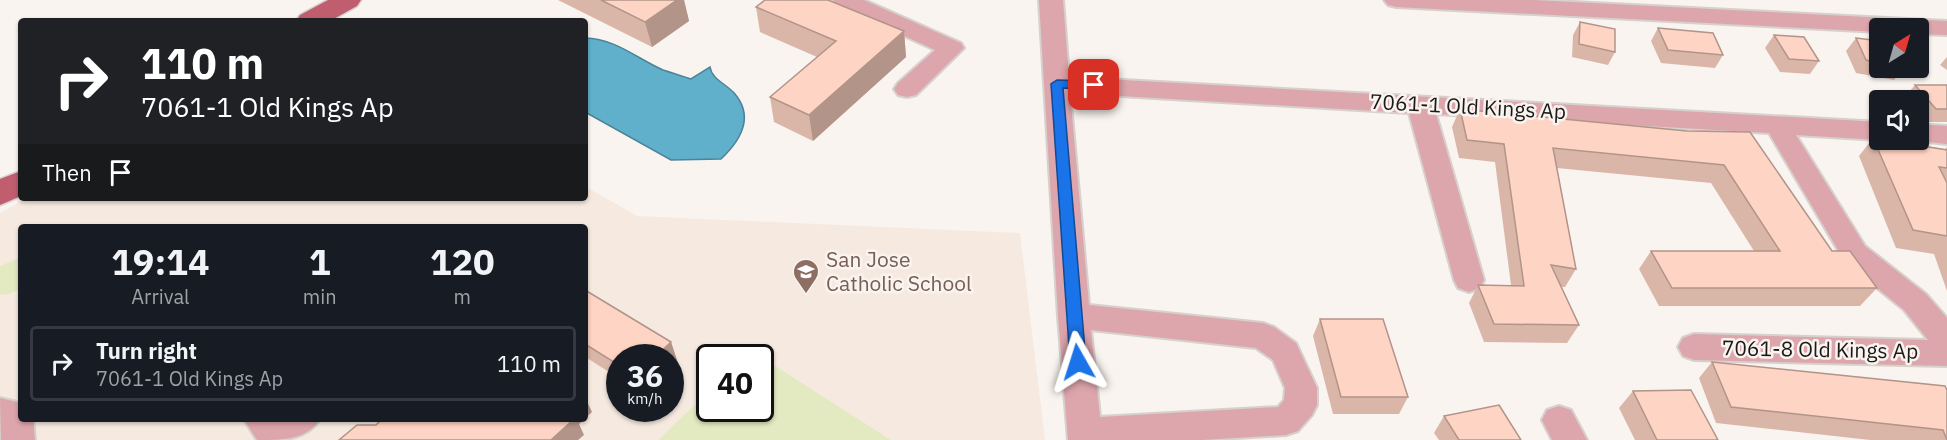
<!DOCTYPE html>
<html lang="en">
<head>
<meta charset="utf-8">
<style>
  body { margin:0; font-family:"IBM Plex Sans",sans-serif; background:#242831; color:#f1f3f6; height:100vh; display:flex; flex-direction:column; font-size:22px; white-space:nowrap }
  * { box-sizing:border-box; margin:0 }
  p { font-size:20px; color:#9ea1a6 }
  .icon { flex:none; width:33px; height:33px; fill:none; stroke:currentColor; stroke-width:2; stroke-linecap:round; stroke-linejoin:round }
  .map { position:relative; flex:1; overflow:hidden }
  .drawer { position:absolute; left:18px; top:224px; width:570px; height:198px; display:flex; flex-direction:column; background:#171b24; border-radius:6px; box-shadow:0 2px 4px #0004 }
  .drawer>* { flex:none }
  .top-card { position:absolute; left:18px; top:18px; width:570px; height:183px; border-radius:6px; box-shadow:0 2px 4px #0004; background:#202124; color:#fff; overflow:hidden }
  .needle { width:39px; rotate:37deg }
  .controls { position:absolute; left:1869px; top:18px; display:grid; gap:12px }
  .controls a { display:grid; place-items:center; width:60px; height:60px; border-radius:6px; background:#171b24; box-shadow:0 2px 4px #0004; font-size:30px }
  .speed { position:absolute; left:606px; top:344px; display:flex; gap:12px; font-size:30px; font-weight:700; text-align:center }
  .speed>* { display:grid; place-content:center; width:78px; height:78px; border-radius:50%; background:#171b24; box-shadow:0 2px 4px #0004; line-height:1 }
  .speed small { font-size:15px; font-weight:400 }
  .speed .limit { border:3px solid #111; border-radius:9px; background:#fff; color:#111 }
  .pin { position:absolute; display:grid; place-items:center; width:51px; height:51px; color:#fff; margin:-26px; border-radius:12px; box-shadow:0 3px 9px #0006 }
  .me { position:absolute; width:66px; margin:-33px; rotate:354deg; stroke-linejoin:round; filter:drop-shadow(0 0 4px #0008) }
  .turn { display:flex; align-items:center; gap:21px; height:126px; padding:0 24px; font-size:27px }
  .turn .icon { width:78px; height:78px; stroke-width:2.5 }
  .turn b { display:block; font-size:42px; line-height:51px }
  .then { display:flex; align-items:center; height:57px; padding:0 24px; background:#0003; gap:12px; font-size:22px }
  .eta { display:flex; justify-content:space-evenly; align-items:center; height:102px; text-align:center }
  .eta b { font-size:36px; font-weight:700; line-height:42px }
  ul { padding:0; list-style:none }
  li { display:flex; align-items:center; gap:18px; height:75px; margin:0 12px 9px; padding:0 12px; border:3px solid #363941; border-radius:6px }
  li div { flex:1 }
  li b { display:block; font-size:22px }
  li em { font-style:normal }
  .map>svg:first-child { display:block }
  .built { fill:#f6eae0; fill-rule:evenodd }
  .green { fill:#e3eac2 }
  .water { fill:#60b0cc; stroke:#4c8396; stroke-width:1.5 }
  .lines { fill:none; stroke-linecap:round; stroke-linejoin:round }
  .minor-casing { stroke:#d6d1cd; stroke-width:4 }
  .major-casing { stroke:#d6d1cd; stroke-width:3 }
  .minor { fill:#dda5ac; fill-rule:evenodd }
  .major { fill:#c05e70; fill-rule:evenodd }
  .wall { fill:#dab6a9 }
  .shaded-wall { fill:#b29489 }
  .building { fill:#fed4c4; stroke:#b29489; stroke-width:1.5 }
  .route { fill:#1a73e8; stroke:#114b97; stroke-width:1.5 }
  .labels { text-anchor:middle; stroke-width:5; stroke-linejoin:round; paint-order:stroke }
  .street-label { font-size:21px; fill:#1c1a18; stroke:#f9f4f0 }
  .education-label { font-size:21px; fill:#785e54; stroke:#f9f4f0; text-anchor:start }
</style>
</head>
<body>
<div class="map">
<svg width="1947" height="440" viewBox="0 0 1947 440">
  <rect width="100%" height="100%" fill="#f9f4f0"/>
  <!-- built -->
  <path class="built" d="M585 186 637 216 1020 233 1045 440H0V213L27 198H585ZM21 226H585V418H21ZM620 357H670V408H620ZM710 357H760V408H710Z"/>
  <!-- green -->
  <path class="green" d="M21 257V289L6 295 0 294V266Z
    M772 364 891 440H658L709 391 710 408H760L761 365Z"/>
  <!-- water -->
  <path class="water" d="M585 38C616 39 636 58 663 70 672 73 682 76 691 79L710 67C712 80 727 84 735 94 755 118 740 141 721 159L671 160 585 112Z"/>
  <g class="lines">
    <defs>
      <path id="minor" d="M833 0H864L961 43 964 48 916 95 907 97 898 95 894 89 898 83 935 50 837 5Z
        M1039 0H1063L1069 77 1880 122V140L1796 135 1865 246 1926 294 1947 318V366L1694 360 1683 356 1678 347 1683 338 1694 334 1928 340 1904 310 1845 262 1769 133 1436 114 1484 280 1480 288 1469 292 1458 288 1454 280 1409 113 1070 93 1089 305 1263 323 1274 327 1296 343 1317 388V405L1312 415 1298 431 1286 435 1202 440H1068L1058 316ZM1091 330 1256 348 1273 360 1285 388 1284 400 1278 407 1100 417Z
        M1384 0H1534L1947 21V35L1918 34V28H1880V32L1396 7 1388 5Z
        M1918 124 1947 126V144L1909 140H1918Z
        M0 398 21 403V418H33L35 440H1Z
        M1559 406 1571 410 1587 440H1552L1542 420 1547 410Z
        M243 418H321C307 440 285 440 257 440Z"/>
      <path id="major" d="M328 0H361L357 6 330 21H296L300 15Z
        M21 171V196L0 205V179Z"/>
    </defs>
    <!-- minor casing -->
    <use href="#minor" class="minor-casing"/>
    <!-- major casing -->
    <use href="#major" class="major-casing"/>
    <!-- minor -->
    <use href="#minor" class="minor"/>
    <!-- major -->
    <use href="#major" class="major"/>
  </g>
  <!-- wall -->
  <path class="wall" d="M558 0H684L689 21 652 47Z
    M756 7 904 31 906 57 813 141 774 122 770 97 817 57 760 32Z
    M1580 22 1615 52 1608 65 1572 57 1573 35Z
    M1658 28 1723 55 1715 68 1661 63 1651 41Z
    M1774 35 1819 61 1810 74 1780 72 1765 48Z
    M1856 38 1880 41V68H1904L1894 80 1856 73 1846 51Z
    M1947 57V70L1940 65Z
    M1915 85H1947V122H1925L1918 115V100H1906L1904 98Z
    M1460 109 1687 131 1877 288 1860 306H1659L1639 269 1651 251H1754L1711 183 1557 168 1576 269 1565 287H1561L1579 325 1567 343 1484 342 1469 303 1478 285H1511L1495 162 1459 158 1452 127Z
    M1873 138 1945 149 1947 147V291L1934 254 1896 248 1859 156Z
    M585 290 671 342 677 360 620 357V379L587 358 585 360Z
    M1320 319 1408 397 1399 414H1333L1313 336Z
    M1712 362 1945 386 1947 440H1870L1716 423 1699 378Z
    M1633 391 1718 440H1635L1619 408Z
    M1444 416 1521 440H1439L1434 433Z"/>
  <!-- shaded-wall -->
  <path class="shaded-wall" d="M677 0H684L689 21 652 47 645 22Z
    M904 31 906 57 813 141 809 115Z
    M671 342 677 360 670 366V357H655Z
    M585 397 592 412 579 424 584 435 578 440H551L570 418H585Z"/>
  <!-- building -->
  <path class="building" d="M601 0H677L645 22Z
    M765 0H828L904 31 809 115 770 97 836 41 756 7Z
    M1580 22 1615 29V52L1579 44Z
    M1658 28 1713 33 1723 55 1668 50Z
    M1774 35 1804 37 1819 61 1789 59Z
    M1856 38 1880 41V63L1866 60Z
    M1915 85H1947V109H1936Z
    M1460 109 1687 131 1750 132 1832 251H1850L1877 288H1672L1651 251H1780L1724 165 1553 148 1576 269 1551 265 1579 325 1494 324 1478 285 1524 286 1504 144 1467 140Z
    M1873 138 1947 150V168L1939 167 1947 183V236L1913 230Z
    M585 290 671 342 655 357H620V366L585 344Z
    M1320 319H1383L1408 397H1341Z
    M1712 362 1945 386 1947 390V440L1943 430 1731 407Z
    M1691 390 1718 440H1657L1633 391Z
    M1499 405 1521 440H1459L1444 416Z
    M383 418H575L551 440H339L357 425H376Z"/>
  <!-- route -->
  <path class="route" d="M1057 80 1094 81 1100 85 1094 89 1063 88 1086 362 1083 367 1078 369 1072 367 1070 362 1051 84Z"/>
  <!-- icons -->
  <defs>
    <symbol id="school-pin" viewBox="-11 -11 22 30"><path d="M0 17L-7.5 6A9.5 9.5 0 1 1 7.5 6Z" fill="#8d6e63" stroke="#f9f4f0"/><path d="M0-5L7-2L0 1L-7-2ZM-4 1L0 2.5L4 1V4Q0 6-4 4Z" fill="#fff"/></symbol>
  </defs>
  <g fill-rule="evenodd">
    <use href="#school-pin" x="791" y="257" width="30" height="40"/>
  </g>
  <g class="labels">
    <!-- street labels -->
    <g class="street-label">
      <text transform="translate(1468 107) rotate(3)" y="7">7061-1 Old Kings Ap</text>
      <text transform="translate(1820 350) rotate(1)" y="7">7061-8 Old Kings Ap</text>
    </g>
    <!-- education labels -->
    <g class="education-label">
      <text x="826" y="267">San Jose<tspan x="826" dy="24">Catholic School</tspan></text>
    </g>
  </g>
</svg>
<div class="controls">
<a><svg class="needle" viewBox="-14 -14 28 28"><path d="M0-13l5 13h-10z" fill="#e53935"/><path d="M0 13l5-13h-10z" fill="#9ea1a6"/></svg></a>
<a><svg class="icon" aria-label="sound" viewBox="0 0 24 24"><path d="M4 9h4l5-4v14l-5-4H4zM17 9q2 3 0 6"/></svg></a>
</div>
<div class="speed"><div>36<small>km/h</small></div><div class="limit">40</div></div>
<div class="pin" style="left:1094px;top:85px;background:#d93025"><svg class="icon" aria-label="arrive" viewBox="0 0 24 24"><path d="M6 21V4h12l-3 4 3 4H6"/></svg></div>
<svg class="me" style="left:1078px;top:362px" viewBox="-20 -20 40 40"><path d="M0-17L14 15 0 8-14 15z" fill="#1a73e8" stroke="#fff" stroke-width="4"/></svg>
<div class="top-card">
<div class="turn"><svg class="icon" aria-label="right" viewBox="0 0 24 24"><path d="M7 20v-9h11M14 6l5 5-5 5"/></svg><div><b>110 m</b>7061-1 Old Kings Ap</div></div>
<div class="then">Then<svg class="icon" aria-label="arrive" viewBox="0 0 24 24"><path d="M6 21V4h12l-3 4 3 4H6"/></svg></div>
</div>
<section class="drawer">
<div class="eta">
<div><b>19:14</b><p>Arrival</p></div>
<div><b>1</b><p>min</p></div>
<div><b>120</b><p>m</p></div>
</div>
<ul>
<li><svg class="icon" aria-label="right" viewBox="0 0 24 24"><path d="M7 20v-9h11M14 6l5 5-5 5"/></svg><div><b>Turn right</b><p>7061-1 Old Kings Ap</p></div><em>110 m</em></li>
</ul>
</section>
</div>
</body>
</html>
